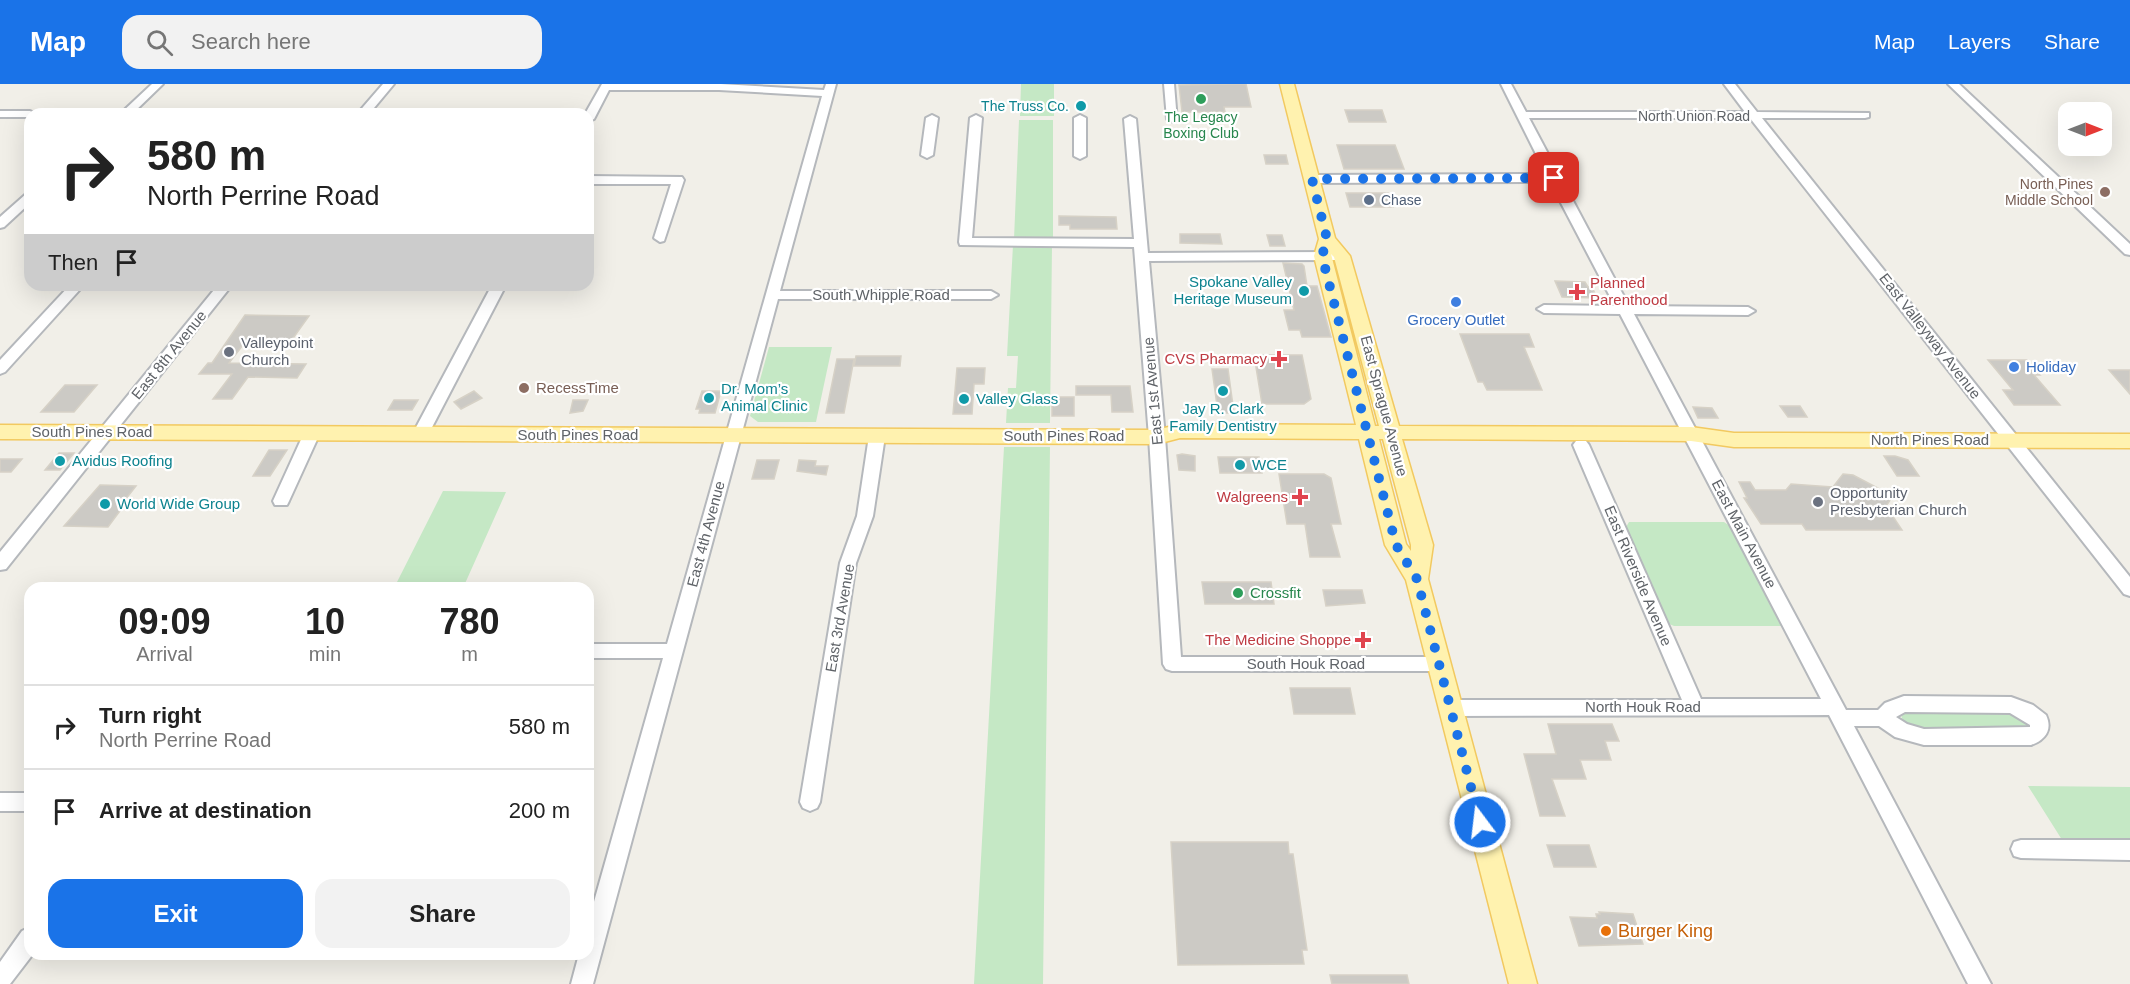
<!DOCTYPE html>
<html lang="en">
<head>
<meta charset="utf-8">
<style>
  body { margin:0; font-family:Arial,sans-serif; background:#f2f2f2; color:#222; height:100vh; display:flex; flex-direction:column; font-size:22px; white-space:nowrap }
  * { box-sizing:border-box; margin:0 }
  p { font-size:20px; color:#767676 }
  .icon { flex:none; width:33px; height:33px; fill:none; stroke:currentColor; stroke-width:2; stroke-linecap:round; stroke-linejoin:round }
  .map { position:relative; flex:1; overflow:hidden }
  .details { position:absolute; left:24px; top:498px; width:570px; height:378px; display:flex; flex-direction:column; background:#fff; border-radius:18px; box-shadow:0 6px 24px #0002 }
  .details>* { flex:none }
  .hud { position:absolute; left:24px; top:24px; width:570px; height:183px; border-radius:18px; box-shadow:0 6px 24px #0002; background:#fff; color:#222; overflow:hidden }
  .needle { width:39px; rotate:90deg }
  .buttons { position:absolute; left:2058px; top:18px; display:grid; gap:12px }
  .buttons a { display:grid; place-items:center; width:54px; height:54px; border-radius:12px; background:#fff; box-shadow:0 6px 24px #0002; font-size:30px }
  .pin { position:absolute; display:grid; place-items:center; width:51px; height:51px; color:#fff; margin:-26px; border-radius:12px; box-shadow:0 3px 9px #0006 }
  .me { position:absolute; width:66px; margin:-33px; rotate:345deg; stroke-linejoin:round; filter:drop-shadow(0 0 4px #0008) }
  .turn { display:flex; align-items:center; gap:21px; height:126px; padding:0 24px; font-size:27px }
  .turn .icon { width:78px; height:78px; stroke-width:2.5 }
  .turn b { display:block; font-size:42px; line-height:51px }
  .then { display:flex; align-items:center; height:57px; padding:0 24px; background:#0003; gap:12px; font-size:22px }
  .eta { display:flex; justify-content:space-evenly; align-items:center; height:102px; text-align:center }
  .eta b { font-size:36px; font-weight:700; line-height:42px }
  .primary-button { display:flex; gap:12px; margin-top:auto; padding:12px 24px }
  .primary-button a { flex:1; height:69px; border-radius:18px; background:#1a73e8; color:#fff; font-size:24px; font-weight:700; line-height:69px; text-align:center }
  .primary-button a+a { background:#f2f2f2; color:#222 }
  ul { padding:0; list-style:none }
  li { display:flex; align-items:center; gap:18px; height:84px; padding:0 24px; border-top:2px solid #e0e0e0 }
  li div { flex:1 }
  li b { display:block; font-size:22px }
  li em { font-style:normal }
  header { display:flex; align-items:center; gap:36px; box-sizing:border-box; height:84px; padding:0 30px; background:#1a73e8; color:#fff }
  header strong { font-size:28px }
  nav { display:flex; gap:33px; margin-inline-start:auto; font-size:21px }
  .search { width:420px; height:54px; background:#f2f2f2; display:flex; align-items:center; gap:15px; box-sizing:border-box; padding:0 21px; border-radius:18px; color:#767676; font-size:22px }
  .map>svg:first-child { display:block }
  .green { fill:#c5e8c5 }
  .building { fill:#cccac5; stroke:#d6d1c6; stroke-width:1.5 }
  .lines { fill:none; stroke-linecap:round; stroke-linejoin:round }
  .minor-casing { stroke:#b5b8bc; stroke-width:4 }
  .major-casing { stroke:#f2c960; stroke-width:3 }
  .minor { fill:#fff; fill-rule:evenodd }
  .major { fill:#fff2af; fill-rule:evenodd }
  .route { stroke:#1a73e8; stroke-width:10; stroke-dasharray:0 18 }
  .leisure-dot { fill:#2e9e5b; stroke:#fff; stroke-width:2 }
  .culture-dot { fill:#0f9aa8; stroke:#fff; stroke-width:2 }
  .education-dot { fill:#8d6e63; stroke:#fff; stroke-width:2 }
  .service-dot { fill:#5c6f8a; stroke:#fff; stroke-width:2 }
  .health-dot { fill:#e0444e; stroke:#fff; stroke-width:2 }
  .shop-dot { fill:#3f7fe0; stroke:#fff; stroke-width:2 }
  .worship-dot { fill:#6b7280; stroke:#fff; stroke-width:2 }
  .food-dot { fill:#e8710a; stroke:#fff; stroke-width:2 }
  .labels { text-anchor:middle; stroke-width:4.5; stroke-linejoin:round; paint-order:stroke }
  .far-culture-label { font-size:14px; fill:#0d838f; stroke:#fff; text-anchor:end }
  .far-street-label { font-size:14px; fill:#5f6368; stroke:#fff }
  .far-leisure-label { font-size:14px; fill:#27864d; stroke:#fff }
  .far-education-label { font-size:14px; fill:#785e54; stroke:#fff; text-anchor:end }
  .far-service-label { font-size:14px; fill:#4e5e75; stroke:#fff; text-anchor:start }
  .culture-label { font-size:15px; fill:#0d838f; stroke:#fff; text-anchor:start }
  .health-label { font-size:15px; fill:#be3a42; stroke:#fff; text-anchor:end }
  .street-label { font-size:15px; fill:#5f6368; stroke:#fff }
  .shop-label { font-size:15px; fill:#366cbe; stroke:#fff }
  .worship-label { font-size:15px; fill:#5b616d; stroke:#fff; text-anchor:start }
  .education-label { font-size:15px; fill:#785e54; stroke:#fff; text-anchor:start }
  .leisure-label { font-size:15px; fill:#27864d; stroke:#fff; text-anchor:start }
  .near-food-label { font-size:18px; fill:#c56008; stroke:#fff; text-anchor:start }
</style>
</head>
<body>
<header>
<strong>Map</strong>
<div class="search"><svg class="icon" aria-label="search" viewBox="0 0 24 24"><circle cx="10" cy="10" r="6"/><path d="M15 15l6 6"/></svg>Search here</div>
<nav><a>Map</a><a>Layers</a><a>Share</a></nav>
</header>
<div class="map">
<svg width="2130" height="900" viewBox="0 0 2130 900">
  <rect width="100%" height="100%" fill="#f1efe8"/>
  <!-- green -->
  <path class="green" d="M1021 0H1054V32H1020Z
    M1019 36H1053V156L1014 155Z
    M1013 161H1052L1050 339H1006L1008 304H1016L1018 272H1007Z
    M769 263H832L816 338H758L750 332Z
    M1004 363H1050L1043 900H974Z
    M443 407 506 408 463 504H394Z
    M1629 438H1724L1733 444 1789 542H1674L1667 539 1626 443Z
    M1908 626H2010L2027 636 2028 643 1917 646C1908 642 1902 640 1901 629Z
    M2028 702 2130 703V759H2064Z"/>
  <!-- building -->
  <path class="building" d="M1234 0H1246L1251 23H1224L1225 28H1182L1179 1Z
    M1345 26H1382L1386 38H1349Z
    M1337 61H1395L1404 85H1344Z
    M1264 71H1286L1288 80H1266Z
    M1346 109H1388L1393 123H1350Z
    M1059 132 1116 133 1117 145H1070V141H1059Z
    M1180 150H1220L1222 160 1180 159Z
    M1267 151H1282L1285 162H1270Z
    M1283 179 1302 180 1304 182 1307 202H1317L1331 253H1302L1300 246H1289L1284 226H1294Z
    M1555 197 1585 198 1588 203H1592L1597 214 1562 213Z
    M245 231 309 232 291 257H246L229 279 306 280 297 294 248 293 232 315H213L232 290H199L208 279H212Z
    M1460 250H1529L1534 263H1524L1542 306H1487L1483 298H1478Z
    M1254 271H1302L1311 315 1304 320H1262Z
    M856 272H901L900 282H854Z
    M837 275H854L844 329H826Z
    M1988 276H2027L2040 291H2034L2060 321H2014L2003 306H2013Z
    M957 284H985L984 300H974L972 330H953Z
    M1212 285H1228L1234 329H1218Z
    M2109 286H2130V310Z
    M65 301H97L74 328H41Z
    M1076 302H1130L1133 328H1112L1111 311H1076Z
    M474 307 482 314 461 325 454 318Z
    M702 307H721L715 329H699L700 325H696Z
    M1052 313H1074V332H1052Z
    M394 316H418L412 326H388Z
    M573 316H588L583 327 570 329Z
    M1780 322H1800L1807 333H1788Z
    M1693 323 1712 324 1718 334H1698Z
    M269 366H287L270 392H253Z
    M59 369H74L60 386H45Z
    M1182 370 1195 372V387L1179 386 1177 371Z
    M1884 372H1895L1908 376 1919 392H1897Z
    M1218 373H1259L1262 389H1220Z
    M0 375H22L11 388H0Z
    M757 376H779L774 395H752Z
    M799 376 816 377 815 382H828L826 391 797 387Z
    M1279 390H1324L1331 394 1341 440H1331L1340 473H1310L1305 440H1287Z
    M1843 390 1853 391 1893 412 1886 422 1902 446H1806L1802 440H1761L1744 414H1747L1739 398H1750L1755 406H1786L1791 400 1833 403Z
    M100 401 136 402 125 416H128L108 443 64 442Z
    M1202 498H1271L1274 520H1205Z
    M1323 506H1362L1365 519 1326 522Z
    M1290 604H1350L1355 630H1294Z
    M1548 640H1612L1619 657H1605L1611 676H1580L1586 695H1552L1565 732H1540L1524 670H1556Z
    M1171 758H1288L1289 770H1293L1307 866H1302L1304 880 1178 881Z
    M1547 761H1589L1596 783H1554Z
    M1599 828 1633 830 1643 860 1579 862 1570 833 1597 834 1596 830H1600Z
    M1330 891H1407L1409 900H1332Z"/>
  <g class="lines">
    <defs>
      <path id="minor" d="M152 0H163L132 30H120Z
        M383 0H394L369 30H357Z
        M602 0H721L824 6 826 0H836L780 207H991L998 211 991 215H778L593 900H571L579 870H588V839L663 574H588V560H667L822 12 719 6H609L594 35 588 38V30H585Z
        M1164 0H1174L1177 37 1173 38 1167 35Z
        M1501 0H1511L1526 28H1745L1724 0H1735L1757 28 1869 29V33L1865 34H1762L2130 493V512L2124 510 1750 34H1529L1629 222 1748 223 1755 227 1748 231 1634 230 1846 626H1878L1885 619 1904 612 2011 613 2033 621 2046 631C2053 646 2045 656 2031 661H1924L1895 653 1879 642H1854L1991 900H1968L1829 631 1450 632 1443 630 1441 624 1443 618 1450 616H1682L1573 361 1576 357H1586L1589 361 1701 615H1821L1620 230 1544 229 1537 225 1544 221 1615 222 1550 98 1312 99 1306 95 1312 91 1546 90ZM1905 628 2010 629 2030 641V643L1924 645 1907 640 1896 633Z
        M1948 0H1959L2130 160V171L2125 170Z
        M0 27H30L36 30H30V33H0Z
        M932 31 938 34 933 71 927 74 921 71 926 34Z
        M976 31 982 34 972 154 1134 155 1124 35 1130 32 1136 35 1148 169 1336 168 1342 172 1336 176 1149 177 1165 353 1181 573H1440L1446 575 1449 580 1446 585 1440 587H1172L1166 585 1163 580 1149 353 1134 163 960 161 959 158 970 34Z
        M1080 31 1086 34V72L1080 75 1074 72V34Z
        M588 92 682 93 684 96 664 157 660 158 654 154 671 100H588Z
        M30 109V119L4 143 0 144V133L26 110Z
        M70 201H84L5 288 0 290V276Z
        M218 201H232L6 485 0 486V468Z
        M492 201H506L429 349 421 354 416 353 413 349Z
        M312 344 320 349 289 417 287 421H275L273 417 304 349Z
        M877 347 885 352 873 432 856 479 820 718 817 724 810 727 803 724 800 718 840 479 857 432 869 352Z
        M0 709H30V727H0Z
        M2021 756H2130V776L2021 774 2014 772 2011 765 2014 758Z
        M30 843V870H33L10 900H0V878L22 847Z"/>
      <path id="major" d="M1280 0H1294L1335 154 1350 172 1399 342 1691 343 1734 349 2130 350V364L1734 363 1691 357 1402 355 1433 461 1428 495 1537 900H1509L1406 496 1385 461 1359 355 1180 354 1157 360 0 355V341L1157 346 1180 340 1356 341 1314 172 1319 155ZM1331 170 1334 173 1379 342H1375ZM1379 355H1383L1411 461V467L1406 460Z"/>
    </defs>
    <!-- minor casing -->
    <use href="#minor" class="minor-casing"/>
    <!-- major casing -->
    <use href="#major" class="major-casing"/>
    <!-- minor -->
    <use href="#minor" class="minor"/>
    <!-- major -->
    <use href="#major" class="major"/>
  </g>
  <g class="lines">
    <!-- route -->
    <path class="route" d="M1480 738 1417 495 1396 461 1322 172 1327 155 1312 95 1554 94"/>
  </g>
  <!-- markers -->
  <g class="leisure-dot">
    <circle cx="1201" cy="15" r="6"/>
    <circle cx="1238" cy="509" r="6"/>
  </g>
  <g class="culture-dot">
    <circle cx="1081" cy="22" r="6"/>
    <circle cx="1304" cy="207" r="6"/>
    <circle cx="1223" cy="307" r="6"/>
    <circle cx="709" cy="314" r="6"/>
    <circle cx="964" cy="315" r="6"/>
    <circle cx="60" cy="377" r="6"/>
    <circle cx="1240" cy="381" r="6"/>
    <circle cx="105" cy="420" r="6"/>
  </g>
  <g class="education-dot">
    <circle cx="2105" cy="108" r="6"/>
    <circle cx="524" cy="304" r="6"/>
  </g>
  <circle class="service-dot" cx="1369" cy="116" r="6"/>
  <g class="health-dot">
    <path d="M1574 199h6v6h6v6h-6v6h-6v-6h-6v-6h6z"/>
    <path d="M1276 266h6v6h6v6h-6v6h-6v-6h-6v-6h6z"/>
    <path d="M1297 404h6v6h6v6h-6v6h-6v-6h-6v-6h6z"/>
    <path d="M1360 547h6v6h6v6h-6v6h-6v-6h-6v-6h6z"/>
  </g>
  <g class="shop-dot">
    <circle cx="1456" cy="218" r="6"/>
    <circle cx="2014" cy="283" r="6"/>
  </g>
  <g class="worship-dot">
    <circle cx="229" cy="268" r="6"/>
    <circle cx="1818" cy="418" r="6"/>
  </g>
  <circle class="food-dot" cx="1606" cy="847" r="6"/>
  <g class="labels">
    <!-- far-culture labels -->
    <g class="far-culture-label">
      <text x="1069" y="27">The Truss Co.</text>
    </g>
    <!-- far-street labels -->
    <g class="far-street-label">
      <text x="1694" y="37">North Union Road</text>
    </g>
    <!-- far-leisure labels -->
    <g class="far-leisure-label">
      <text x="1201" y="38">The Legacy<tspan x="1201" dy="16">Boxing Club</tspan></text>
    </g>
    <!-- far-education labels -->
    <g class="far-education-label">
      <text x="2093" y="105">North Pines<tspan x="2093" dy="16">Middle School</tspan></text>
    </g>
    <!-- far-service labels -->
    <g class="far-service-label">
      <text x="1381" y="121">Chase</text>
    </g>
    <!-- culture labels -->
    <g class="culture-label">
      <text x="1292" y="203" text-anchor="end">Spokane Valley<tspan x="1292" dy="17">Heritage Museum</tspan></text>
      <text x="721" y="310">Dr. Mom’s<tspan x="721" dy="17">Animal Clinic</tspan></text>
      <text x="976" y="320">Valley Glass</text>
      <text x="1223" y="330" text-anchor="middle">Jay R. Clark<tspan x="1223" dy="17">Family Dentistry</tspan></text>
      <text x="72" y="382">Avidus Roofing</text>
      <text x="1252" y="386">WCE</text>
      <text x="117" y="425">World Wide Group</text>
    </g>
    <!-- health labels -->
    <g class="health-label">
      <text x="1590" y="204" text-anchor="start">Planned<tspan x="1590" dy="17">Parenthood</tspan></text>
      <text x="1267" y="280">CVS Pharmacy</text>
      <text x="1288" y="418">Walgreens</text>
      <text x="1351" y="561">The Medicine Shoppe</text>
    </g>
    <!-- street labels -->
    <g class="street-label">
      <text x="881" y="216">South Whipple Road</text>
      <text transform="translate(1930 252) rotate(52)" y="5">East Valleyway Avenue</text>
      <text transform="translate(169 271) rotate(-51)" y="5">East 8th Avenue</text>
      <text transform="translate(1153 307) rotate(-95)" y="5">East 1st Avenue</text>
      <text transform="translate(1384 322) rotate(75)" y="5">East Sprague Avenue</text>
      <text x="92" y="353">South Pines Road</text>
      <text x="578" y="356">South Pines Road</text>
      <text x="1064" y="357">South Pines Road</text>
      <text x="1930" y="361">North Pines Road</text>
      <text transform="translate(706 450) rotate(-75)" y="5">East 4th Avenue</text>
      <text transform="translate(1744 450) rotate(62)" y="5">East Main Avenue</text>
      <text transform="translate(1638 492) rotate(67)" y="5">East Riverside Avenue</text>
      <text transform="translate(840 534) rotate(-80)" y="5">East 3rd Avenue</text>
      <text x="1306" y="585">South Houk Road</text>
      <text x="1643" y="628">North Houk Road</text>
    </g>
    <!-- shop labels -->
    <g class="shop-label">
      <text x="1456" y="241">Grocery Outlet</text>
      <text x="2026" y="288" text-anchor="start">Holiday</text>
    </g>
    <!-- worship labels -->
    <g class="worship-label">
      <text x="241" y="264">Valleypoint<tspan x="241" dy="17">Church</tspan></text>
      <text x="1830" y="414">Opportunity<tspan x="1830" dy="17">Presbyterian Church</tspan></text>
    </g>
    <!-- education labels -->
    <g class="education-label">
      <text x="536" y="309">RecessTime</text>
    </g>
    <!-- leisure labels -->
    <g class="leisure-label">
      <text x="1250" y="514">Crossfit</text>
    </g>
    <!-- near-food labels -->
    <g class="near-food-label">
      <text x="1618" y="853">Burger King</text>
    </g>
  </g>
</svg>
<div class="buttons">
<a><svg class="needle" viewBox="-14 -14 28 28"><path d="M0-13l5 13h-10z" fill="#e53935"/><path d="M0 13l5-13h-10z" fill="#767676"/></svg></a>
</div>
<div class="pin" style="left:1554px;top:94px;background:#d93025"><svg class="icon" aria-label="arrive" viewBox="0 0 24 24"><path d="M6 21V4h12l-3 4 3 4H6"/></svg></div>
<svg class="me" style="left:1480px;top:738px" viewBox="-20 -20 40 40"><circle r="17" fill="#1a73e8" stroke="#fff" stroke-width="3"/><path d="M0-11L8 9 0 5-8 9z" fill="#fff"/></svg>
<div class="hud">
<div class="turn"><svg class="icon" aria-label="right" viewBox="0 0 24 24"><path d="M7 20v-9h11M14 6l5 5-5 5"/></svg><div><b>580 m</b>North Perrine Road</div></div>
<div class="then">Then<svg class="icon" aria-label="arrive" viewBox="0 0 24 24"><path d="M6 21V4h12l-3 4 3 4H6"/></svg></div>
</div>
<section class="details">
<div class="eta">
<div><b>09:09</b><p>Arrival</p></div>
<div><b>10</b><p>min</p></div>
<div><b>780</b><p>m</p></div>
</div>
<ul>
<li><svg class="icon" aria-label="right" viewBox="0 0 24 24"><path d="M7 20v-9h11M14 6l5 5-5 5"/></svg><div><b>Turn right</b><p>North Perrine Road</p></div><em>580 m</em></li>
<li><svg class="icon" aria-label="arrive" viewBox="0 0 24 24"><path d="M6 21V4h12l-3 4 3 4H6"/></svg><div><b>Arrive at destination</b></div><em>200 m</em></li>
</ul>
<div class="primary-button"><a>Exit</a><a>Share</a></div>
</section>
</div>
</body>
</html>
